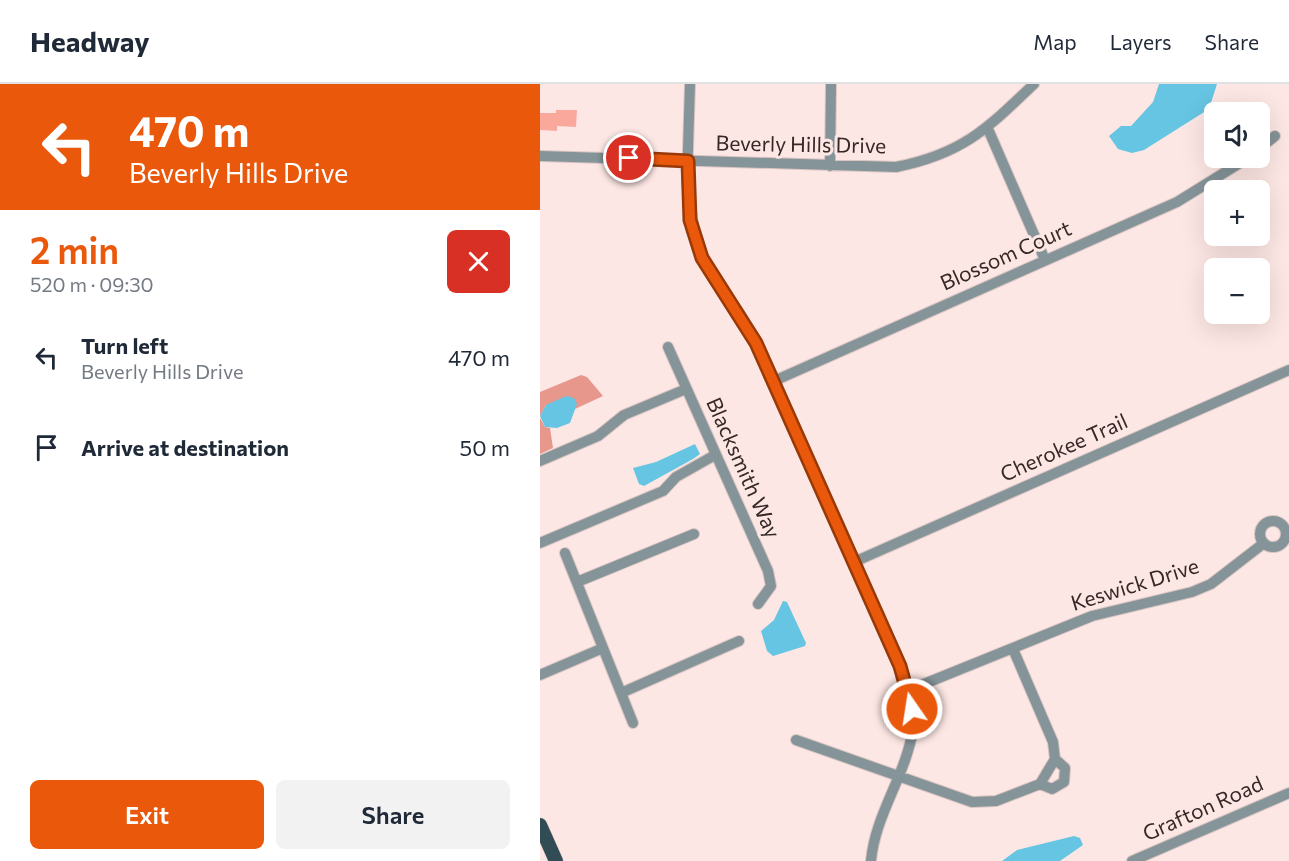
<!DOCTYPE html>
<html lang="en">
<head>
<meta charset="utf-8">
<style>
  body { margin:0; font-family:Commissioner,sans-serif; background:#f2f2f3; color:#1f2937; height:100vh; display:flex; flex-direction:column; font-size:22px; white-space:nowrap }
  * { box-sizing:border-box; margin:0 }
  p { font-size:20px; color:#747a83 }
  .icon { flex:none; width:33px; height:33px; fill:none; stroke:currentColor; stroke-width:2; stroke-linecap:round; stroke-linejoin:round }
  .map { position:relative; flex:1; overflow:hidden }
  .panel { display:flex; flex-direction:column; background:#fff; width:540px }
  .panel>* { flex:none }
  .hud { background:#ea580c; color:#fff; overflow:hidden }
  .fabs { position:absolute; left:664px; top:18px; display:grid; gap:12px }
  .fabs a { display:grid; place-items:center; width:66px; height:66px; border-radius:9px; background:#fff; box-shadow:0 6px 24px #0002; font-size:30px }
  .pin { position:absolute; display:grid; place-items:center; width:51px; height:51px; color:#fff; margin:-26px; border:3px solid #fff; border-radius:50%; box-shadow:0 2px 6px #0007 }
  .me { position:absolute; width:66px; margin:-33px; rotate:347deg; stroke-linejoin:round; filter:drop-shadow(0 0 4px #0008) }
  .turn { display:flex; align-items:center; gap:21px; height:126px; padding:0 30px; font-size:27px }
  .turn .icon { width:78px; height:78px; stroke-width:2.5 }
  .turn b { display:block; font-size:42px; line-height:51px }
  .round { display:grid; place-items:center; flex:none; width:63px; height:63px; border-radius:9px; background:#f2f2f3 }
  .headline { display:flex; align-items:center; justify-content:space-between; height:102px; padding:0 30px }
  h1 { font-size:36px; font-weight:600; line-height:45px; color:#ea580c }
  .cta { display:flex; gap:12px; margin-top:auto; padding:12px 30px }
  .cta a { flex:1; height:69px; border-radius:9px; background:#ea580c; color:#fff; font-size:24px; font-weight:600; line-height:69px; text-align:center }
  .cta a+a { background:#f2f2f3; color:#1f2937 }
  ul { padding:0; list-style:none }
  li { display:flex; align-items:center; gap:18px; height:90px; padding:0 30px }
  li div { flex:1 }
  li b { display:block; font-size:22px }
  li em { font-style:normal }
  header { display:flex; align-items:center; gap:36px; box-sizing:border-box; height:84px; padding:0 30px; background:#fff; border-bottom:2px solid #e0e1e3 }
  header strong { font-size:28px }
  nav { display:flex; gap:33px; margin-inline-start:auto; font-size:21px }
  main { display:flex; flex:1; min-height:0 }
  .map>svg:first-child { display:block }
  .forest { fill:#e7978c }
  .water { fill:#65c5e2 }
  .building { fill:#faa89c }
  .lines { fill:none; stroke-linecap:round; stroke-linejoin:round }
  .minor-casing { stroke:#d9c5c2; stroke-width:12 }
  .major-casing { stroke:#d9c5c2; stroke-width:15 }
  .minor { stroke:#859499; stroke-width:10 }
  .major { stroke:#324c55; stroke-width:14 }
  .route-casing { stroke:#983908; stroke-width:15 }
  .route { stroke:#ea580c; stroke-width:10 }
  .labels { text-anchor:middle; stroke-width:6; stroke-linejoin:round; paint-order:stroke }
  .street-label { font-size:21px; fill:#352826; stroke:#fde7e4 }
</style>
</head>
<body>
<header>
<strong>Headway</strong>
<nav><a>Map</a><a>Layers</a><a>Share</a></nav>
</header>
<main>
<section class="panel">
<div class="hud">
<div class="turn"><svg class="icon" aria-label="left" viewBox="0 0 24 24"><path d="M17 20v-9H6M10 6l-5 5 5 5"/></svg><div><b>470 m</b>Beverly Hills Drive</div></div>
</div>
<div class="headline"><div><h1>2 min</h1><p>520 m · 09:30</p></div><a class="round" style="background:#d93025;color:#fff"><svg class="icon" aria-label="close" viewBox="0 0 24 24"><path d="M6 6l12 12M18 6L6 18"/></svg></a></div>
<ul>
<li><svg class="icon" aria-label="left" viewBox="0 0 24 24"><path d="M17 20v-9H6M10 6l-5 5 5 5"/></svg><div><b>Turn left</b><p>Beverly Hills Drive</p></div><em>470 m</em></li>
<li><svg class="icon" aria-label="arrive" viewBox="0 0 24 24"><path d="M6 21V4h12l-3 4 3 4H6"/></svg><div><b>Arrive at destination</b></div><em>50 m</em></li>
</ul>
<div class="cta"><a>Exit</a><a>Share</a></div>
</section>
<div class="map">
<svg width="749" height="777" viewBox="0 0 749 777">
  <rect width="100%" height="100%" fill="#fde7e4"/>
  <!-- forest -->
  <path class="forest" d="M41 291 47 293 63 312 35 325 36 320 6 321 0 332V308Z
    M0 334 5 343 10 344 13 364 0 370Z"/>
  <!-- water -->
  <path class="water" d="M619 0H677L669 25 604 66 592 69 578 65 569 52 581 42H591L613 18Z
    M26 312 34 314 37 320 30 339 17 344 5 343 0 332 6 321Z
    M155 360 160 370 153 375 104 402 99 400 93 384 116 378Z
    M243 517 247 518 266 559 265 562 233 572 227 567 221 547 234 536Z
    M534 752 540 754 543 761 520 777H462L477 766Z"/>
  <!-- building -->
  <path class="building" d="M16 26H37L36 43 17 42V47L0 46V29H16Z"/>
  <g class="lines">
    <defs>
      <path id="minor" d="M150 0 147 97 155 155 173 194 199 229 216 259 369 606C371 618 374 631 373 644 367 690 335 730 331 777
        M448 45 505 176
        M720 64 735 52
        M0 72 356 83C422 70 447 45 494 0
        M290 82 291 0
        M128 263 228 487 231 502 218 520
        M234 297 637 118 708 74
        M0 377 58 352 84 331 146 305
        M720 450a13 13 0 1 1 26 0a13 13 0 1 1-26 0Z
        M0 459 123 407 136 393 175 371
        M25 469 93 639
        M314 478 749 286
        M37 498 154 450
        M0 591 63 564
        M369 606 552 532 652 508 671 500 724 459
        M81 609 199 557
        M256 656 432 718 456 717 500 700 515 675 513 658 473 565
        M500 700 512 705 524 698 525 684 515 675
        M592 777 749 709"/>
      <path id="major" d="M0 741 16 777"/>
    </defs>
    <!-- minor casing -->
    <use href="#minor" class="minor-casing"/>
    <!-- major casing -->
    <use href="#major" class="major-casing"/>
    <!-- minor -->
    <use href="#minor" class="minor"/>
    <!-- major -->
    <use href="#major" class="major"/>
  </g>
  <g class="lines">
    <defs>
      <path id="route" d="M89 74 148 77 150 136 162 174 216 259 360 582 372 625"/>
    </defs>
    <!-- route casing -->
    <use href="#route" class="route-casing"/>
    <!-- route -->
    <use href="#route" class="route"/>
  </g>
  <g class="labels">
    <!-- street labels -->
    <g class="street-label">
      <text transform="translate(261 61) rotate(1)" y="7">Beverly Hills Drive</text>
      <text transform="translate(466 172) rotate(-24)" y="7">Blossom Court</text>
      <text transform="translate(524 364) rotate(-24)" y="7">Cherokee Trail</text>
      <text transform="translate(203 384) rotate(66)" y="7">Blacksmith Way</text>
      <text transform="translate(595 501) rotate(-17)" y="7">Keswick Drive</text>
      <text transform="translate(663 725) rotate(-24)" y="7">Grafton Road</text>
    </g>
  </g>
</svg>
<div class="fabs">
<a><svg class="icon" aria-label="sound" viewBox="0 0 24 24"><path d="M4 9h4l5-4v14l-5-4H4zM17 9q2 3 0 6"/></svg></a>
<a>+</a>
<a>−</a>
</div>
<div class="pin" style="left:89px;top:74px;background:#d93025"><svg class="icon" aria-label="arrive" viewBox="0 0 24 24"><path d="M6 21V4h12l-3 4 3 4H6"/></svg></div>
<svg class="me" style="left:372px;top:625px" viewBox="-20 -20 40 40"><circle r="17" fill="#ea580c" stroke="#fff" stroke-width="3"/><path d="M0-11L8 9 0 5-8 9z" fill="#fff"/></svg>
</div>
</main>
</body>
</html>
